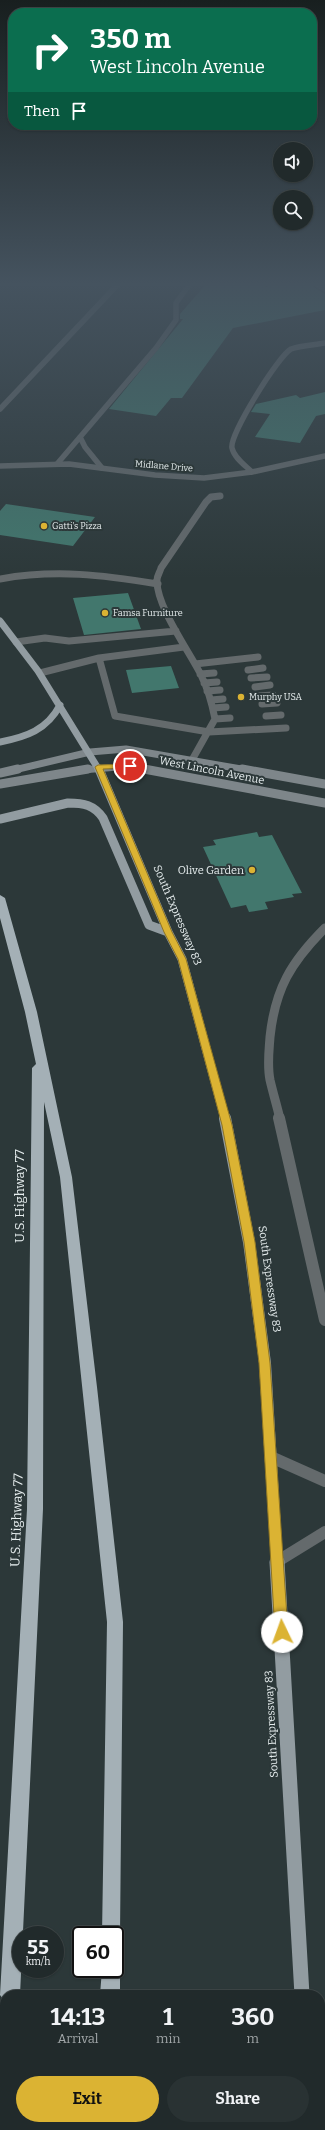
<!DOCTYPE html>
<html lang="en">
<head>
<meta charset="utf-8">
<style>
  body { margin:0; font-family:Bitter,serif; background:#293233; color:#f1f3f6; height:100vh; display:flex; flex-direction:column; font-size:15px; white-space:nowrap }
  * { box-sizing:border-box; margin:0 }
  p { font-size:13px; color:#a2a7a9 }
  .icon { flex:none; width:22px; height:22px; fill:none; stroke:currentColor; stroke-width:2; stroke-linecap:round; stroke-linejoin:round }
  .map { position:relative; flex:1; overflow:hidden }
  .sheet { position:absolute; left:0px; top:1990px; width:325px; height:140px; display:flex; flex-direction:column; background:#212a2b; border-radius:16px 16px 0 0; box-shadow:0 1px 3px #0004,0 0 0 1px #3e4647 }
  .sheet>* { flex:none }
  .hud { position:absolute; left:8px; top:8px; width:309px; height:122px; border-radius:16px; box-shadow:0 1px 3px #0004,0 0 0 1px #3e4647; background:#0b6e4f; color:#fff; overflow:hidden }
  .controls { position:absolute; left:273px; top:142px; display:grid; gap:8px }
  .controls a { display:grid; place-items:center; width:40px; height:40px; border-radius:50%; background:#212a2b; box-shadow:0 1px 3px #0004,0 0 0 1px #3e4647; font-size:20px }
  .speed { position:absolute; left:12px; top:1926px; display:flex; gap:8px; font-size:20px; font-weight:700; text-align:center }
  .speed>* { display:grid; place-content:center; width:52px; height:52px; border-radius:50%; background:#212a2b; box-shadow:0 1px 3px #0004,0 0 0 1px #3e4647; line-height:1 }
  .speed small { font-size:10px; font-weight:400 }
  .speed .limit { border:2px solid #111; border-radius:6px; background:#fff; color:#111 }
  .pin { position:absolute; display:grid; place-items:center; width:34px; height:34px; color:#fff; margin:-17px; border:2px solid #fff; border-radius:50%; box-shadow:0 1px 4px #0007 }
  .me { position:absolute; width:44px; margin:-22px; rotate:357deg; stroke-linejoin:round; filter:drop-shadow(0 0 3px #0008) }
  .turn { display:flex; align-items:center; gap:14px; height:84px; padding:0 16px; font-size:18px }
  .turn .icon { width:52px; height:52px; stroke-width:2.5 }
  .turn b { display:block; font-size:28px; line-height:34px }
  .then { display:flex; align-items:center; height:38px; padding:0 16px; background:#0003; gap:8px; font-size:15px }
  .eta { display:flex; justify-content:space-evenly; align-items:center; height:68px; text-align:center }
  .eta b { font-size:24px; font-weight:700; line-height:28px }
  .primary-button { display:flex; gap:8px; margin-top:auto; padding:8px 16px }
  .primary-button a { flex:1; height:46px; border-radius:24px; background:#dbb333; color:#111; font-size:16px; font-weight:700; line-height:46px; text-align:center }
  .primary-button a+a { background:#293233; color:#f1f3f6 }
  .map>svg:first-child { display:block }
  .building { fill:#42776d }
  .lines { fill:none; stroke-linecap:round; stroke-linejoin:round }
  .lane-far3 { stroke:#646a6c; stroke-width:5.5 }
  .lane-far2 { stroke:#646a6c; stroke-width:7 }
  .lane-far1 { stroke:#646a6c; stroke-width:9 }
  .lane { stroke:#646a6c; stroke-width:12 }
  .street { stroke:#646a6c; stroke-width:5.5 }
  .secondary-far1 { stroke:#7e868a; stroke-width:7 }
  .secondary { stroke:#7e868a; stroke-width:9 }
  .primary-far3 { stroke:#929ca1; stroke-width:7 }
  .primary-far2 { stroke:#929ca1; stroke-width:9 }
  .primary-far1 { stroke:#929ca1; stroke-width:12 }
  .primary { stroke:#929ca1; stroke-width:15 }
  .highway { fill:#a4b0b6; fill-rule:evenodd }
  .route { fill:#dbb333; stroke:#8e7421 }
  .poi-dot { fill:#dbb333; stroke:#2c3839; stroke-width:1.5 }
  .labels { text-anchor:middle; stroke-width:4; stroke-linejoin:round; paint-order:stroke }
  .far-street-label { font-size:9px; fill:#e6edee; stroke:#2c3839 }
  .far-poi-label { font-size:9px; fill:#e6edee; stroke:#2c3839; text-anchor:start }
  .street-label { font-size:11px; fill:#e6edee; stroke:#2c3839 }
  .poi-label { font-size:11px; fill:#e6edee; stroke:#2c3839; text-anchor:end }
  .near-street-label { font-size:13px; fill:#e6edee; stroke:#2c3839 }
</style>
</head>
<body>
<div class="map">
<svg width="325" height="2130" viewBox="0 0 325 2130">
  <rect width="100%" height="100%" fill="#2c3839"/>
  <!-- building -->
  <path class="building" d="M218 281H257L265 287 304 281 325 294V310L233 328 182 398H171L156 416 109 409 183 319H180V314L207 283Z
    M325 392V414L316 416 300 443 255 437 270 414 251 412 256 404 296 395 300 398Z
    M6 504 95 517 73 546 0 535V511Z
    M128 593 141 629 84 635 73 598Z
    M171 666 179 688 132 693 126 670Z
    M257 832 259 837 272 835 302 893 292 894 294 897 265 902 268 909 249 912 246 905 231 908 203 847 216 845 213 840Z"/>
  <g class="lines">
    <!-- lane-far3 -->
    <path class="lane-far3" d="M311 281 325 289
      M80 437 85 447 102 468
      M57 464 156 348 176 320V303L192 281
      M218 496H220"/>
    <!-- lane-far2 -->
    <path class="lane-far2" d="M0 579C56 569 103 575 158 584
      M16 642 45 638 69 641 176 631
      M99 658 115 716 209 732 286 728
      M195 664 258 657
      M248 670 263 668
      M40 673 99 658 184 647
      M200 674 214 673
      M251 678 267 677
      M204 683 217 682
      M255 687 270 685
      M207 691 220 690
      M258 696 273 695
      M211 700 223 699
      M262 704 277 703
      M213 708 226 707
      M266 716 281 715
      M215 719 230 718
      M192 760 215 719C212 704 208 689 201 675 189 651 156 606 157 580 157 576 160 572 161 568L206 502 211 497 220 496"/>
    <!-- lane-far1 -->
    <path class="lane-far1" d="M280 1119C277 1106 273 1093 270 1080 267 1065 269 1052 270 1037 275 989 291 962 325 928"/>
    <!-- lane -->
    <path class="lane" d="M279 1118 325 1320
      M271 1457 325 1481
      M278 1561 325 1532"/>
    <!-- street -->
    <path class="street" d="M0 409 121 281
      M0 466 69 464 155 475 204 478 252 472 325 456
      M252 472C246 466 234 458 232 448 229 435 279 355 291 349 301 345 315 345 325 343"/>
    <!-- secondary-far1 -->
    <path class="secondary-far1" d="M14 770 90 752 126 749 247 770
      M82 770 130 766 150 770"/>
    <!-- secondary -->
    <path class="secondary" d="M144 769 325 803
      M242 769 325 784
      M0 773 18 769
      M0 784 88 769"/>
    <!-- primary-far3 -->
    <path class="primary-far3" d="M0 621 38 671 99 770
      M0 742C26 737 47 730 60 705"/>
    <!-- primary-far2 -->
    <path class="primary-far2" d="M99 769 168 932 182 959 225 1119
      M0 819 68 803C84 803 94 805 103 818L149 925 168 932"/>
    <!-- primary-far1 -->
    <path class="primary-far1" d="M225 1118 249 1242 265 1363 277 1563"/>
    <!-- primary -->
    <path class="primary" d="M277 1562 302 1995
      M309 2125 310 2130"/>
    <!-- highway -->
    <path class="highway" d="M0 895 5 898 37 1012 72 1177 97 1387 123 1622 120 1935 118 1942 115 1943V1935H102L107 1622 60 1177 44 1102 43 1509 20 1995H5V2002L0 1995 27 1509 32 1068 36 1064 25 1012 0 918Z
      M115 1961 118 1962 120 1969V1995H100L102 1969H115Z
      M5 2062V2125H11V2130H0V2064Z
      M99 2125H119V2130H99Z"/>
  </g>
  <!-- sky -->
  <linearGradient id="sky" x2="0" y2="1"><stop stop-color="#181f1f"/><stop offset="0.49" stop-color="#45535f"/><stop offset="1" stop-color="#45535f" stop-opacity="0"/></linearGradient>
  <rect width="325" height="579" fill="url(#sky)"/>
  <!-- route -->
  <path class="route" d="M130 764H133V768L103 769 172 932 186 959 232 1125 255 1242 270 1363 288 1632 286 1636 282 1638 277 1636 275 1632 259 1363 244 1242 222 1125 178 959 164 932 95 767 98 765Z"/>
  <!-- markers -->
  <g class="poi-dot">
    <circle cx="44" cy="526" r="4"/>
    <circle cx="105" cy="613" r="4"/>
    <circle cx="241" cy="697" r="4"/>
    <circle cx="252" cy="870" r="4"/>
  </g>
  <g class="labels">
    <!-- far-street labels -->
    <g class="far-street-label">
      <text transform="translate(164 466) rotate(5)" y="3">Midlane Drive</text>
    </g>
    <!-- far-poi labels -->
    <g class="far-poi-label">
      <text x="52" y="529">Gatti's Pizza</text>
      <text x="113" y="616">Famsa Furniture</text>
      <text x="249" y="700">Murphy USA</text>
    </g>
    <!-- street labels -->
    <g class="street-label">
      <text transform="translate(212 770) rotate(11)" y="4">West Lincoln Avenue</text>
      <text transform="translate(178 915) rotate(67)" y="4">South Expressway 83</text>
      <text transform="translate(270 1279) rotate(82)" y="4">South Expressway 83</text>
      <text transform="translate(271 1724) rotate(-93)" y="4">South Expressway 83</text>
    </g>
    <!-- poi labels -->
    <g class="poi-label">
      <text x="244" y="874">Olive Garden</text>
    </g>
    <!-- near-street labels -->
    <g class="near-street-label">
      <text transform="translate(19 1196) rotate(-90)" y="5">U.S. Highway 77</text>
      <text transform="translate(16 1520) rotate(-88)" y="5">U.S. Highway 77</text>
    </g>
  </g>
</svg>
<div class="controls">
<a><svg class="icon" aria-label="sound" viewBox="0 0 24 24"><path d="M4 9h4l5-4v14l-5-4H4zM17 9q2 3 0 6"/></svg></a>
<a><svg class="icon" aria-label="search" viewBox="0 0 24 24"><circle cx="10" cy="10" r="6"/><path d="M15 15l6 6"/></svg></a>
</div>
<div class="speed"><div>55<small>km/h</small></div><div class="limit">60</div></div>
<div class="pin" style="left:130px;top:766px;background:#d93025"><svg class="icon" aria-label="arrive" viewBox="0 0 24 24"><path d="M6 21V4h12l-3 4 3 4H6"/></svg></div>
<svg class="me" style="left:282px;top:1632px" viewBox="-20 -20 40 40"><circle r="19" fill="#fff"/><path d="M0-13L10 11 0 6-10 11z" fill="#dbb333"/></svg>
<div class="hud">
<div class="turn"><svg class="icon" aria-label="right" viewBox="0 0 24 24"><path d="M7 20v-9h11M14 6l5 5-5 5"/></svg><div><b>350 m</b>West Lincoln Avenue</div></div>
<div class="then">Then<svg class="icon" aria-label="arrive" viewBox="0 0 24 24"><path d="M6 21V4h12l-3 4 3 4H6"/></svg></div>
</div>
<section class="sheet">
<div class="eta">
<div><b>14:13</b><p>Arrival</p></div>
<div><b>1</b><p>min</p></div>
<div><b>360</b><p>m</p></div>
</div>
<div class="primary-button"><a>Exit</a><a>Share</a></div>
</section>
</div>
</body>
</html>
